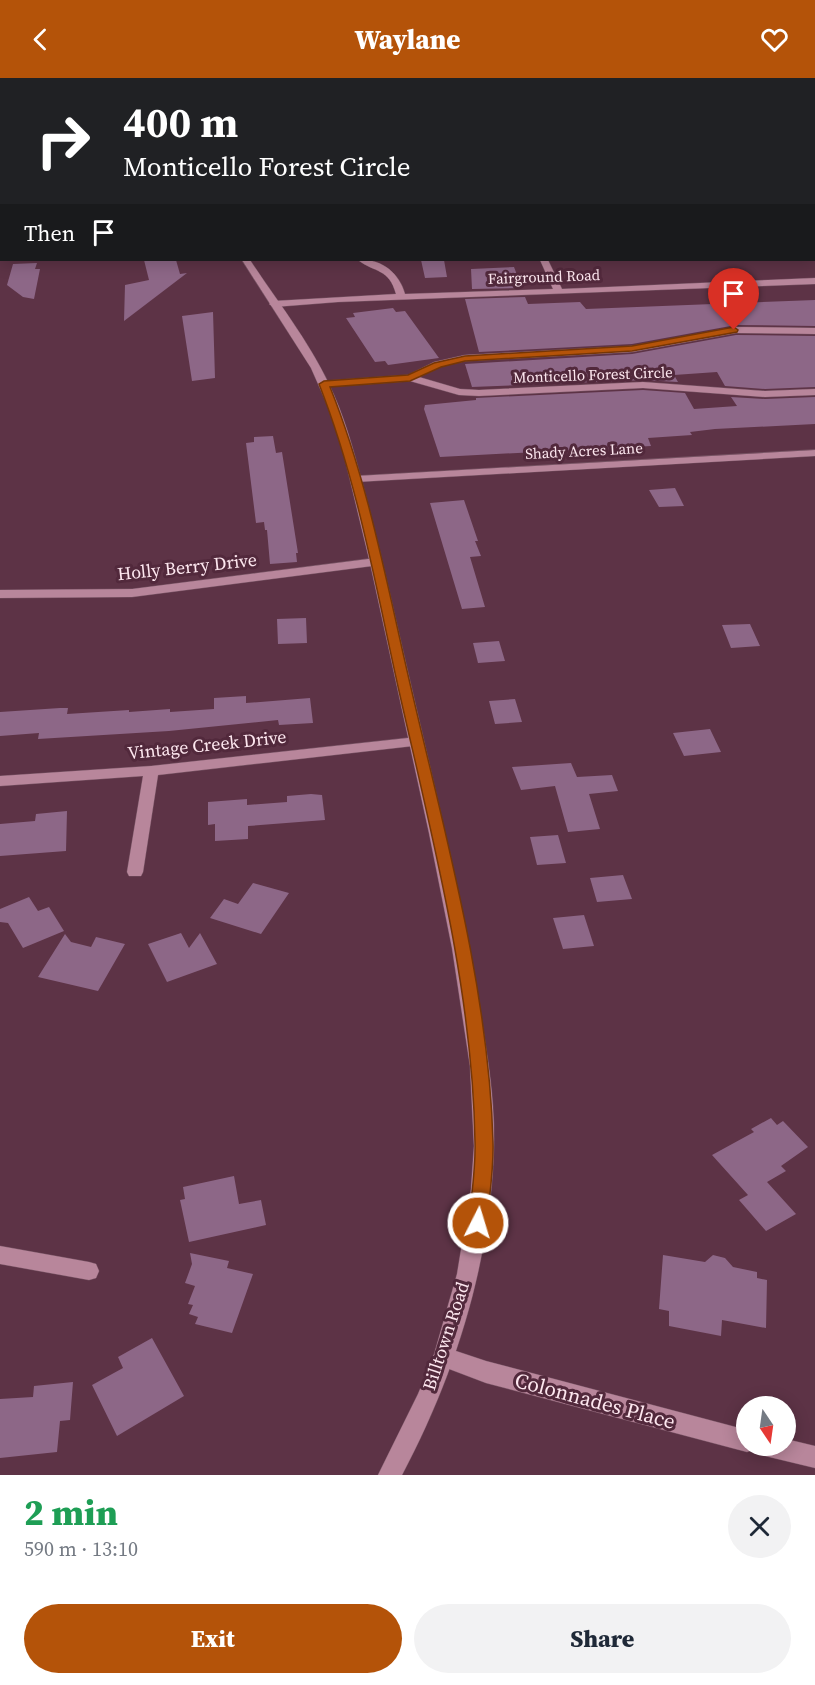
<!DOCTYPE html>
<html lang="en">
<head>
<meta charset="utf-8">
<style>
  body { margin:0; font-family:"Source Serif 4",serif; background:#f2f2f3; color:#1f2937; height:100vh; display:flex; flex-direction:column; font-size:22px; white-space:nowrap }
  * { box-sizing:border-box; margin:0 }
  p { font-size:20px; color:#747a83 }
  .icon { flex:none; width:33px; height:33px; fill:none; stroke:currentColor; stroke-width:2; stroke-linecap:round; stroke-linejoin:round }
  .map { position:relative; height:1397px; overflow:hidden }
  .sheet { display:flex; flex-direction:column; background:#fff; flex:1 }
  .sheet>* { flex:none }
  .guide { position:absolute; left:0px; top:0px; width:816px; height:183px; box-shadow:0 3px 15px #0003; background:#202124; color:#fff; overflow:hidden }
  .needle { width:39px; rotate:167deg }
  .buttons { position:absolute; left:736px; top:1318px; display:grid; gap:12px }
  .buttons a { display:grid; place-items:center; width:60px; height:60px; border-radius:50%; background:#fff; box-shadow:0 3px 15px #0003; font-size:30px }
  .pin { position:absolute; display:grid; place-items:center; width:51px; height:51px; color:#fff; margin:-62px -26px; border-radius:50% 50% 50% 0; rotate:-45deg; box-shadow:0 0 6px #0007 }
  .pin .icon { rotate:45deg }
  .me { position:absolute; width:66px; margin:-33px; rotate:5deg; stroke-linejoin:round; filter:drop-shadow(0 0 4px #0008) }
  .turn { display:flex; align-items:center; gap:21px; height:126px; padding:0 24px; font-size:27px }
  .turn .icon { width:78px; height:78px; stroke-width:2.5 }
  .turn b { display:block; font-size:42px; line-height:51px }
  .then { display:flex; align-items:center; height:57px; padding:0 24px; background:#0003; gap:12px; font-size:22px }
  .round { display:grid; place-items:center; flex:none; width:63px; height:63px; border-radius:32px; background:#f2f2f3 }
  .head { display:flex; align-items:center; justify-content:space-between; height:102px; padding:0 24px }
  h1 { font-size:36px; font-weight:800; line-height:45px; color:#1e9e55 }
  .button { display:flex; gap:12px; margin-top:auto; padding:12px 24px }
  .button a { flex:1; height:69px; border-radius:36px; background:#b45309; color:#fff; font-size:24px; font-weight:800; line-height:69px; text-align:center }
  .button a+a { background:#f2f2f3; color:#1f2937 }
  header { display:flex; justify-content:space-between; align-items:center; height:78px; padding:0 24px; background:#b45309; color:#fff; font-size:27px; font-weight:800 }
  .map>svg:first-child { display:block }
  .building { fill:#8d6787 }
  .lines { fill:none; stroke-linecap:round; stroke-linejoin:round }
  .street-casing { stroke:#765363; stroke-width:1 }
  .secondary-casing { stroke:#765363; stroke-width:1 }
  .street { fill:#b8869b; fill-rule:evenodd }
  .secondary { fill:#b8869b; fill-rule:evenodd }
  .route { fill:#b45309; stroke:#753606; stroke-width:1.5 }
  .labels { text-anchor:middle; stroke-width:6; stroke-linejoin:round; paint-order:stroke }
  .far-street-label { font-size:15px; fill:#fde7ef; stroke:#52293c }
  .street-label { font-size:18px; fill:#fde7ef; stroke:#52293c }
  .near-street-label { font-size:21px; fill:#fde7ef; stroke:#52293c }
</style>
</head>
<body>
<header><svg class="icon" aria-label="back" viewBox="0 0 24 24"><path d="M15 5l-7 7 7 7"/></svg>Waylane<svg class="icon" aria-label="heart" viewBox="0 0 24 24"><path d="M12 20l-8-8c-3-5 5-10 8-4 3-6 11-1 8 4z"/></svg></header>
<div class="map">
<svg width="815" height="1397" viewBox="0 0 815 1397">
  <rect width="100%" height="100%" fill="#5d3346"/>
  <!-- building -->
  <path class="building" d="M144 182H176L180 196 187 195 124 243 125 207 149 202Z
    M421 182H444L447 199 425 200Z
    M37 185 35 191H40L34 221 23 219 7 207 13 186Z
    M514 189 522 210 472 211 471 191Z
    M525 219 528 226 580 224 586 231 815 222V248L736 247 632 266 479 274 465 221Z
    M393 230 396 234 405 233 439 280 388 287 385 283 375 284 346 240 355 239 353 235Z
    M213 234 215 300 192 303 182 238Z
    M736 257 815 258V309L765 311 725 308 717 294 674 297 678 304 643 302 472 309 465 286 632 276Z
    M643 312 685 315 694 331 737 328 731 319 765 321 815 319V346L715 351 690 354 692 357 648 360 651 368 440 379 424 331 425 327 476 322V320Z
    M273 358 276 375 282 374 298 475H296L297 484 270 486 267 452H265L264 444 256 445 246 365 254 364V359Z
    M675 410 684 428 659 429 649 412Z
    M464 422 478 463H475L481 478 470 479 485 529 462 531 430 425Z
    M306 540 307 565 278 566 277 541Z
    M750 546 760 568 731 570 722 547Z
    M499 563 505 583 478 585 473 565Z
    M246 618V625L310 620 313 645 279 647 278 642 169 653 38 661 39 655 0 658V634L60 630H68L67 636 129 632V634L170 631V634L214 631V620Z
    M515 621 522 644 495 646 489 623Z
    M710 651 721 674 684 678 673 655Z
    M571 685 577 699 612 697 618 713 589 716 600 751 568 754 555 708 521 712 512 689Z
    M311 716 322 717 325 742 248 748V761L215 763V746L208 747V724L247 721V727L287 724V718Z
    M67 733 66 773 0 778V746L35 743 36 736Z
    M558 757 566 785 537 787 530 759Z
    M623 797 632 821 597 824 590 800Z
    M253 805 289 815 261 856 210 840 224 821 238 826Z
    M29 819 38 833 49 829 64 853 23 870 8 845 0 844V831Z
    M584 837 594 868 563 871 553 840Z
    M181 855 189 870 200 855 217 886 167 904 148 866Z
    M65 856 71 864 91 869 96 859 125 866 98 913 38 899Z
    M771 1040 777 1047 783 1043 808 1069 781 1088 786 1093 767 1104 796 1136 766 1153 739 1122 748 1117 712 1077 754 1054 751 1051Z
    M234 1098 239 1126 261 1122 266 1147 189 1164 180 1122 185 1121 183 1109Z
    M190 1175 229 1183 227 1190 253 1196 232 1255 195 1246 198 1239 189 1236 193 1227 188 1226 195 1208 185 1205 192 1186Z
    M663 1177 705 1184 713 1177 725 1180 733 1189 757 1194V1200L767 1202 766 1250 722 1242 721 1258 669 1248V1233L659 1231Z
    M152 1260 184 1318 117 1358 92 1307 123 1290 118 1279Z
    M73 1304 70 1342 60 1343 57 1374 0 1380V1321L33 1319 34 1308Z"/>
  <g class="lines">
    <defs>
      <path id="street" d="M458 0H464L465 2H458Z
        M614 0H620L621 2H614Z
        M765 0H772L773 2H766Z
        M814 26H815V30H814Z
        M814 47H815V52H814Z
        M0 142H2V148H0Z
        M358 182C380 180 399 194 405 216L553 211 540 182H548L562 211 815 200V206L338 224 274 229 269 226 274 223 396 216C389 190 375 195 358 182Z
        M736 249 815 250V256L736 255 632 274 465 283 441 288 419 299 460 311 479 312 643 304 765 313 815 311V317L765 319 643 310 479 318 459 317 410 303 324 309 319 306 324 303 408 297 434 284 465 277 632 268Z
        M815 372V378L356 404 350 401 356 398Z
        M376 480 382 484 380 487 132 519 0 520V512L132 511Z
        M417 659 422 661 424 664 422 667 158 697 143 794 141 798H129L127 794 143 698 0 708V698L151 688Z
        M0 1168 89 1184 96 1186 99 1193 96 1200 89 1202 0 1186Z
        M444 1269 486 1283 747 1352V1368H786V1361L815 1368V1390L757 1376 755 1371 747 1374 486 1305 436 1286 433 1279 436 1272Z"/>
      <path id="secondary" d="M11 0H19L20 2H12Z
        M242 182H250C279 226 313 268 334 317 348 349 356 382 365 415 383 483 398 552 414 620 436 714 458 807 474 902 484 956 495 1011 494 1067 491 1183 456 1295 402 1397H378L418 1316 433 1280 457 1196 471 1111 474 1068 470 988 452 870 429 755 370 485 343 373 330 333 311 290Z"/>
    </defs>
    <!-- street casing -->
    <use href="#street" class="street-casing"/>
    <!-- secondary casing -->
    <use href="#secondary" class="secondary-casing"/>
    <!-- street -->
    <use href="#street" class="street"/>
    <!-- secondary -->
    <use href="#secondary" class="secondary"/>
  </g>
  <!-- route -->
  <path class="route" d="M734 249 738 252 737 254 632 273 465 283 441 289 410 303 330 309C369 406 388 512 412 614 446 760 489 914 493 1064 494 1091 489 1119 487 1145L484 1151 478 1154 471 1151 469 1145C471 1119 476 1091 475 1064 473 914 432 759 399 613 376 510 358 405 319 306L324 303 408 297 434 285 465 278 632 268Z"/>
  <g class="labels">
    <!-- far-street labels -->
    <g class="far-street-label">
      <text transform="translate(544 199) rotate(-2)" y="5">Fairground Road</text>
      <text transform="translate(593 297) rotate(-2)" y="5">Monticello Forest Circle</text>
      <text transform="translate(584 373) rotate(-3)" y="5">Shady Acres Lane</text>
    </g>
    <!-- street labels -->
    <g class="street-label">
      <text transform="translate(187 489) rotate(-6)" y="6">Holly Berry Drive</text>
      <text transform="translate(207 667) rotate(-6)" y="6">Vintage Creek Drive</text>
      <text transform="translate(446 1258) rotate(-72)" y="6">Billtown Road</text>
    </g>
    <!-- near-street labels -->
    <g class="near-street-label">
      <text transform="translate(595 1323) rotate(15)" y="7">Colonnades Place</text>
    </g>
  </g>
</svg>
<div class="buttons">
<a><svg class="needle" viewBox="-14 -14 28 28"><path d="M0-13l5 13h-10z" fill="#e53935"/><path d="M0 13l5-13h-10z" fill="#747a83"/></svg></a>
</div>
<div class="pin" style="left:734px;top:252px;background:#d93025"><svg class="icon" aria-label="arrive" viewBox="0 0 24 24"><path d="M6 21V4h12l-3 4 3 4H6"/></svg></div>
<svg class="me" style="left:478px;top:1145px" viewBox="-20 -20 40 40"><circle r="17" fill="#b45309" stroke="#fff" stroke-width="3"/><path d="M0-11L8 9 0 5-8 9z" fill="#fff"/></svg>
<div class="guide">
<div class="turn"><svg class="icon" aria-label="right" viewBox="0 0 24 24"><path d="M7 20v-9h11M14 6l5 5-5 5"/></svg><div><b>400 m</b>Monticello Forest Circle</div></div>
<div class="then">Then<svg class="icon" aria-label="arrive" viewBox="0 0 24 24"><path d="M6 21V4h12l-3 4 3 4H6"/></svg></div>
</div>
</div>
<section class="sheet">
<div class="head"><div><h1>2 min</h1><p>590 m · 13:10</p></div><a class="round"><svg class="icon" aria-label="close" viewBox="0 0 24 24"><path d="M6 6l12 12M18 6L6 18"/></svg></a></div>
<div class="button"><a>Exit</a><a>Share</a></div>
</section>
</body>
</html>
